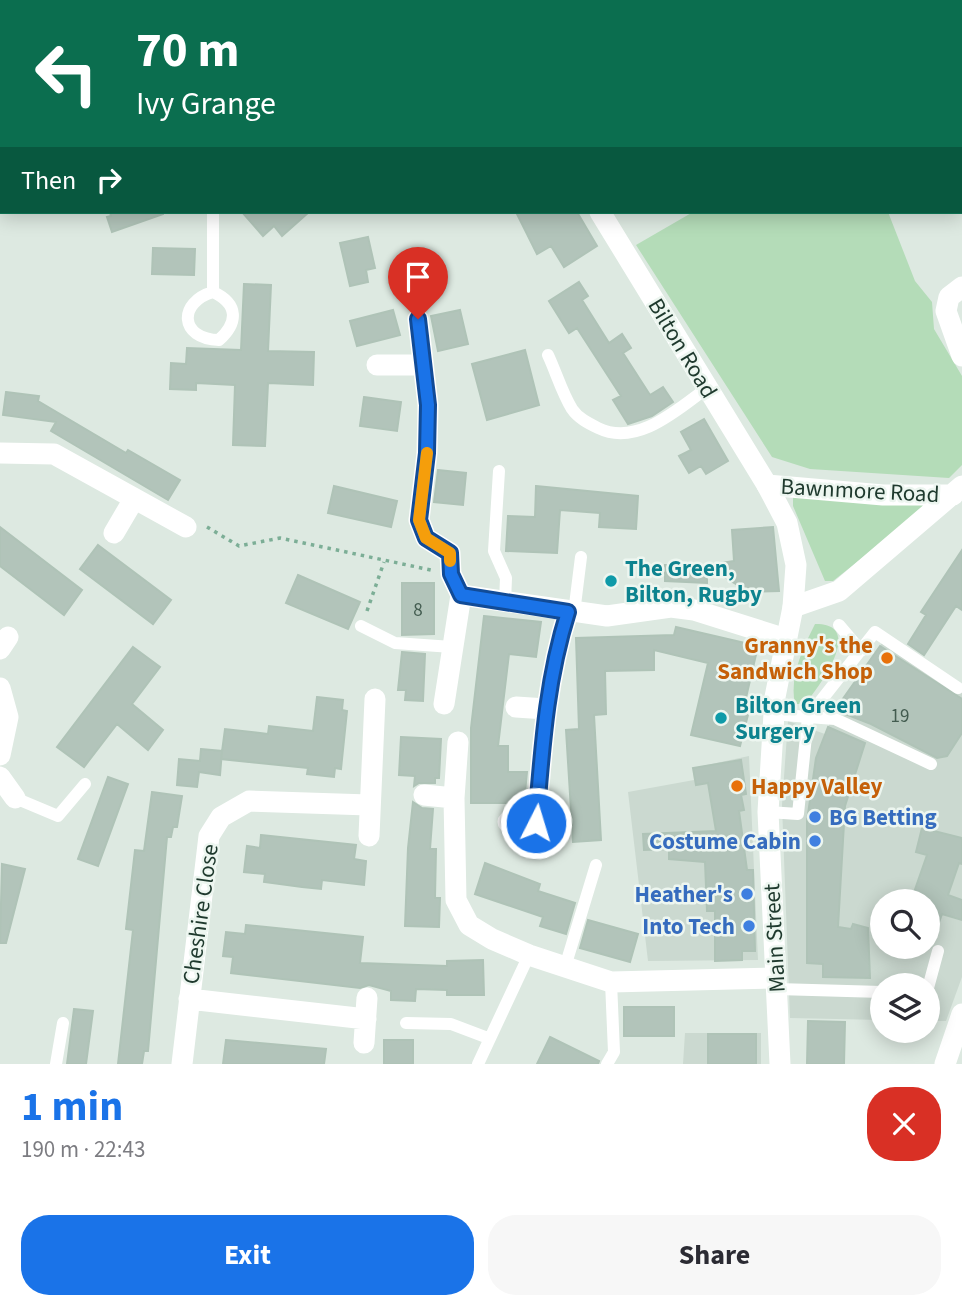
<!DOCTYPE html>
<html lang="en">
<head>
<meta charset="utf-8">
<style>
  body { margin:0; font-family:"Source Sans 3",sans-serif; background:#f7f7f7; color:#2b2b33; height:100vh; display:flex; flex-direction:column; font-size:26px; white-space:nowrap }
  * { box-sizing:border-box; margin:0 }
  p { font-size:23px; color:#7c7c81 }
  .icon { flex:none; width:38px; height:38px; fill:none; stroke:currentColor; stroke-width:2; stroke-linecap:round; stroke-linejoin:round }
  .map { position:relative; height:1064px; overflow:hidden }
  .sheet { display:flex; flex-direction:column; background:#fff; flex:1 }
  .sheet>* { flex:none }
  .banner { position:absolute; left:0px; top:0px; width:962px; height:214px; box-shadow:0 4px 18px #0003; background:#0b6e4f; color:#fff; overflow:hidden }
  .fabs { position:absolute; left:870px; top:889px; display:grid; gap:14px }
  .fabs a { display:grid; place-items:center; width:70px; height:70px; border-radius:50%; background:#fff; box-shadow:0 4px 18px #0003; font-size:35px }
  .pin { position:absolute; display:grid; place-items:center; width:60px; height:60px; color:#fff; margin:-72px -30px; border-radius:50% 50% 50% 0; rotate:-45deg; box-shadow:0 0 7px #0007 }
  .pin .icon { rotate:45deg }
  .me { position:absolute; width:77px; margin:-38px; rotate:5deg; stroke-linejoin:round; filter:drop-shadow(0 0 5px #0008) }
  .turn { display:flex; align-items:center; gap:24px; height:147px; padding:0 21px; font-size:32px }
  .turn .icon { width:91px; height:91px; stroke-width:2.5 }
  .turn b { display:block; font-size:49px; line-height:60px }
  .then { display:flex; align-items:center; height:66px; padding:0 21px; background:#0003; gap:14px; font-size:26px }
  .round { display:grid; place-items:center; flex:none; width:74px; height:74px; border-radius:28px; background:#f7f7f7 }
  .headline { display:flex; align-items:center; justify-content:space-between; height:119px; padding:0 21px }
  h1 { font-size:42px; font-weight:700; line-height:52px; color:#1a73e8 }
  .button { display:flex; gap:14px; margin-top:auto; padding:14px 21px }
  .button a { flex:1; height:80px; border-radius:28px; background:#1a73e8; color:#fff; font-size:28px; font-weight:700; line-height:80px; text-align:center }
  .button a+a { background:#f7f7f7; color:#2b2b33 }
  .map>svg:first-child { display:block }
  .built { fill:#cbd9d0; fill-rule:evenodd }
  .green { fill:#b4dcb8 }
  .building { fill:#b2c4ba; stroke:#afc3b7; stroke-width:2 }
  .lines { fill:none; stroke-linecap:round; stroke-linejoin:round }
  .path { stroke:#7cae96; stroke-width:3.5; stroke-dasharray:3.5 5; stroke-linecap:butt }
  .service { stroke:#fff; stroke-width:12 }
  .minor { stroke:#fff; stroke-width:21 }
  .secondary { stroke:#fff; stroke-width:21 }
  .route-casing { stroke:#114b97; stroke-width:18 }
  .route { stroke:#1a73e8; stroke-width:12 }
  .slow { stroke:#f59e0b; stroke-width:12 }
  .culture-dot { fill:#0f9aa8; stroke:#edf6f0; stroke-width:2.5 }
  .food-dot { fill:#e8710a; stroke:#edf6f0; stroke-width:2.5 }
  .shop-dot { fill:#3f7fe0; stroke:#edf6f0; stroke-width:2.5 }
  .labels { text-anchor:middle; stroke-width:5; stroke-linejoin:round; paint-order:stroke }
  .number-label { font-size:19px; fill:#435c50 }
  .street-label { font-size:23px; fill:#1e392d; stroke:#edf6f0 }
  .culture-label { font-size:23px; font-weight:bold; fill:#0d838f; stroke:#edf6f0; text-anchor:start }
  .food-label { font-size:23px; font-weight:bold; fill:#c56008; stroke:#edf6f0; text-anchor:end }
  .shop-label { font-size:23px; font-weight:bold; fill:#366cbe; stroke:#edf6f0; text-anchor:end }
</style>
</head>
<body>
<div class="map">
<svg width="962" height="1064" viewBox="0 0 962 1064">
  <rect width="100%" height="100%" fill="#dde9e1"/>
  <!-- built -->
  <path class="built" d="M882 643 962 684V977L946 1021H928V985H882V1020L790 1018 782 805 788 721 825 734 837 707ZM882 901H928V947H882Z
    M749 756 758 960 648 961 628 792 694 780 693 768Z
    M685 1033H761V1064H683Z"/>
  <!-- green -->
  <path class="green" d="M693 212H888L915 281 932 302 934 329 962 376V465L949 478 810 469 772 457 636 245Z
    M793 497 932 503 833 581H825L793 506Z
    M815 624C867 623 818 688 805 704H795C789 677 803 648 815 624Z"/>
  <!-- building -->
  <path class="building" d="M110 212H163V214L112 232 107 217 111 216Z
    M242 212H309L282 236 274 226 263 236Z
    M516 212H577L597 246 564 267 551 246 537 254Z
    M368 237 375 268 366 270 368 282 350 286 340 243Z
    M153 248 195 249 194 275 152 274Z
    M579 282 588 296 582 300 609 343 622 334 631 348 623 353 650 395 663 387 673 402 652 416 628 424 613 400 621 396 577 328 569 333 549 301Z
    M244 284 271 285 268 351 314 352 313 385 268 383 265 446 233 445 235 385 196 383V390L170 389 171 363 186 364 187 348 241 350Z
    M393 310 400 335 357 346 350 321Z
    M460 310 468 344 438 351 431 316Z
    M525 350 539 405 487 420 472 364Z
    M6 392 39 396 38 401 126 453 128 450 180 480 168 500 51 431 56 422 3 415Z
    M364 397 401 402 397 431 360 426Z
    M704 419 728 461 706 474 701 466 689 473 679 456 691 450 681 432Z
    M438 470 466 473 463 505 434 502Z
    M334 486 397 501 391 527 328 513Z
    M536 486 638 496 636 529 599 527 600 513 560 510 557 553 506 551 508 516 535 517Z
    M0 527 82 590 64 615 0 566Z
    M773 527 779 591 749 592 721 575 720 563 734 561 732 530Z
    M98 545 171 600 153 624 80 569Z
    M962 550V610L956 606 924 655 908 644 926 615 921 612Z
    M665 565 707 567V583L665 581Z
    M298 575 360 602 348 629 286 603Z
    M402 583H434V634L402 635Z
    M484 616 541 622 536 657 509 654 498 746H508V772H527L524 803H471V728Z
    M676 627 758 646 745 702 751 703 740 746 691 735 708 663 654 650V670L605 671 606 714 594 715 601 840 573 842 566 730 579 729 576 638 674 635Z
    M880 646 962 699V733L947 756 937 758 871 724 835 710Z
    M133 647 160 667 132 704 163 730 148 750 117 724 84 767 57 747Z
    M402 652 425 654 423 701 405 700 406 690H398Z
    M317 697 343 700 342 710 347 711 341 769 335 768 334 777 307 774 308 768 221 759 225 729 268 734 269 726 313 731Z
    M828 727 865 743 845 806 838 927 851 929 853 924 868 928 870 978 823 977V964L807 963V821L816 758Z
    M401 737 441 739 439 778H435V783H419L414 786 415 776 399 775Z
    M201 749 222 751 220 775 199 772 197 787 177 785 179 759 200 761Z
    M741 760 746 794 741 795 744 810 739 811 747 870H753L755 951H742V960L715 961V911H707L705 862 669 859V849L644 850 643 834 716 831 708 783 696 785 693 768Z
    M108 777 128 784 98 866 78 859Z
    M152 792 182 796 177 827H173L171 837H167L148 1051H144L142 1064H118L133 930 126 929 135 850 144 851Z
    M413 802 422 808 433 809 430 849H436L435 898H440L439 927 405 926 408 848Z
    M922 828 962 838V864L959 863 948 895 962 900V920L942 914 930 948 928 901H911L927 855 916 852Z
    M261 835 356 845 354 859 366 861 364 885 322 880 321 889 302 887 264 882 265 874 244 872 247 846 260 848Z
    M485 863 540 884 538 891 575 903 566 934 540 926 543 917 475 894Z
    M2 864 25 869 6 943H0Z
    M588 920 638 934 630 962 580 948Z
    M246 925 363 937 360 963 447 966V961L483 960 484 995H447V990L416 989 415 1001 391 1000V991L369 985 360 988 231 973 233 957 223 956 226 932 245 934Z
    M624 1007H674V1036H624Z
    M74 1009 93 1011 86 1064H67Z
    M808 1021 845 1022 844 1064H807Z
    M708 1034H756V1064H708Z
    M550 1037 599 1061 598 1064H537Z
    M226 1040 326 1049 324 1064H223Z
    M384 1040H413V1064H384Z"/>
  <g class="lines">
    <!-- path -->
    <path class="path" d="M846 0 849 2
      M928 2V0
      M207 527 239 546 280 538 431 570
      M367 611 384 562"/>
    <!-- service -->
    <path class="service" d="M961 94 962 93
      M213 212V292C239 304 238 323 219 340 179 339 178 302 213 292
      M548 355C556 372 562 393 572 409 578 418 588 423 598 428 637 447 677 410 707 388
      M499 471 494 551 506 578 505 602
      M574 613 581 557
      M839 625 861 651
      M361 626 395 643 452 647
      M773 714 808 717 875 632 958 688
      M15 798 58 816 85 784
      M768 812 798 814 808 717 835 719 931 764
      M565 967 596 865
      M928 988 938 951
      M777 989 882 992
      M406 1023 451 1024 488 1038
      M56 1064 63 1023
      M478 1064 529 955
      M607 1064 614 1052 611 982"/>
    <!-- minor -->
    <path class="minor" d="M615 0 616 2
      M503 2V0
      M0 196H2
      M962 287 949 297 946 311 962 356
      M418 319 428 405 427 453 419 520 426 538 450 553 451 574 461 595
      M377 365H423
      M0 453 54 454 186 527
      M767 485 883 495H953
      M114 533 134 499
      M461 595 607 616 671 607 694 610 786 639
      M793 607 839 591 962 486
      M0 649 8 637
      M0 688 8 717 0 755
      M444 704 461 595
      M516 707 546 709
      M458 742 454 798 456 900 469 925 492 939 529 955 611 982 776 978
      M0 777 15 798
      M424 795 454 798
      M508 822 536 823C542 751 546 681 568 612
      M369 836 375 699
      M189 999 366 1019
      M364 1043 367 998
      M182 1064 209 836 221 817 249 801 369 805
      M945 1064 962 1014"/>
    <!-- secondary -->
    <path class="secondary" d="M293 0 296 2
      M600 212 767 485 787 523 796 565 793 607 775 697 768 812 780 1064"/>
  </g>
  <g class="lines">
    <defs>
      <path id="route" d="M418 319 428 405 427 453 419 520 426 538 450 553 451 574 461 595 568 612C546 681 542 751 536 823"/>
    </defs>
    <!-- route casing -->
    <use href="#route" class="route-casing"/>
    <!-- route -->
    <use href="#route" class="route"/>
    <!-- slow -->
    <path class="slow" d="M427 453 419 520 426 538 450 553V561"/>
  </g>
  <!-- markers -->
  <g class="culture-dot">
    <circle cx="611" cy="581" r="7"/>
    <circle cx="721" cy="718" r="7"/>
  </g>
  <g class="food-dot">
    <circle cx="887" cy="658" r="7"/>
    <circle cx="737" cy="786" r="7"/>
  </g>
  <g class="shop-dot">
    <circle cx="815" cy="817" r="7"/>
    <circle cx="815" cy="841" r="7"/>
    <circle cx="747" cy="894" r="7"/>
    <circle cx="749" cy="926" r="7"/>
  </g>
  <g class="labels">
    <!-- number labels -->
    <g class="number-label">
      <text x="418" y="616">8</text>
      <text x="900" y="722">19</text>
    </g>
    <!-- street labels -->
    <g class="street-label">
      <text transform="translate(683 348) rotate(59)" y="8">Bilton Road</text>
      <text transform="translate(860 490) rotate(3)" y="8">Bawnmore Road</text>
      <text transform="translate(200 914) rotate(-82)" y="8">Cheshire Close</text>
      <text transform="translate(774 938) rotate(-93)" y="8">Main Street</text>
    </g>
    <!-- culture labels -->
    <g class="culture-label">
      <text x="625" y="576">The Green,<tspan x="625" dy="26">Bilton, Rugby</tspan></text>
      <text x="735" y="713">Bilton Green<tspan x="735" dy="26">Surgery</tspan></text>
    </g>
    <!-- food labels -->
    <g class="food-label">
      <text x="873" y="653">Granny's the<tspan x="873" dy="26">Sandwich Shop</tspan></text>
      <text x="751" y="794" text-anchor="start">Happy Valley</text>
    </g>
    <!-- shop labels -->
    <g class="shop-label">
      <text x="829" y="825" text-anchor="start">BG Betting</text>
      <text x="801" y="849">Costume Cabin</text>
      <text x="733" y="902">Heather's</text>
      <text x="735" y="934">Into Tech</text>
    </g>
  </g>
</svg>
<div class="fabs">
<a><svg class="icon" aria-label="search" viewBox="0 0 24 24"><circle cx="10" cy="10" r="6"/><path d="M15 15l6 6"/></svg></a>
<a><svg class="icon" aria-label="layers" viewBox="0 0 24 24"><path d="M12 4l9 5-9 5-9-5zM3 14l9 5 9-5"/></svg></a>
</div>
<div class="pin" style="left:418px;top:319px;background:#d93025"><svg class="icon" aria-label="arrive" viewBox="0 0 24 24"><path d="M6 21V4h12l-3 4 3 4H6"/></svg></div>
<svg class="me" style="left:536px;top:823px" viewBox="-20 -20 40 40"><circle r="17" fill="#1a73e8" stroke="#fff" stroke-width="3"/><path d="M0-11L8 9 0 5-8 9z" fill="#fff"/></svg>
<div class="banner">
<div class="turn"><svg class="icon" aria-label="left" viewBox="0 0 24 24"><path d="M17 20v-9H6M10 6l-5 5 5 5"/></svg><div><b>70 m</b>Ivy Grange</div></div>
<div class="then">Then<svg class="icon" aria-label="right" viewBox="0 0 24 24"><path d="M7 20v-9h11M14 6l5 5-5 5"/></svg></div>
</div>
</div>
<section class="sheet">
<div class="headline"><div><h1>1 min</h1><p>190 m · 22:43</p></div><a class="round" style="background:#d93025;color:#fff"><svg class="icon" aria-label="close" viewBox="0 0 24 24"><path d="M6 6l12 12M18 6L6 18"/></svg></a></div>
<div class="button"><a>Exit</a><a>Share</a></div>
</section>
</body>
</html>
